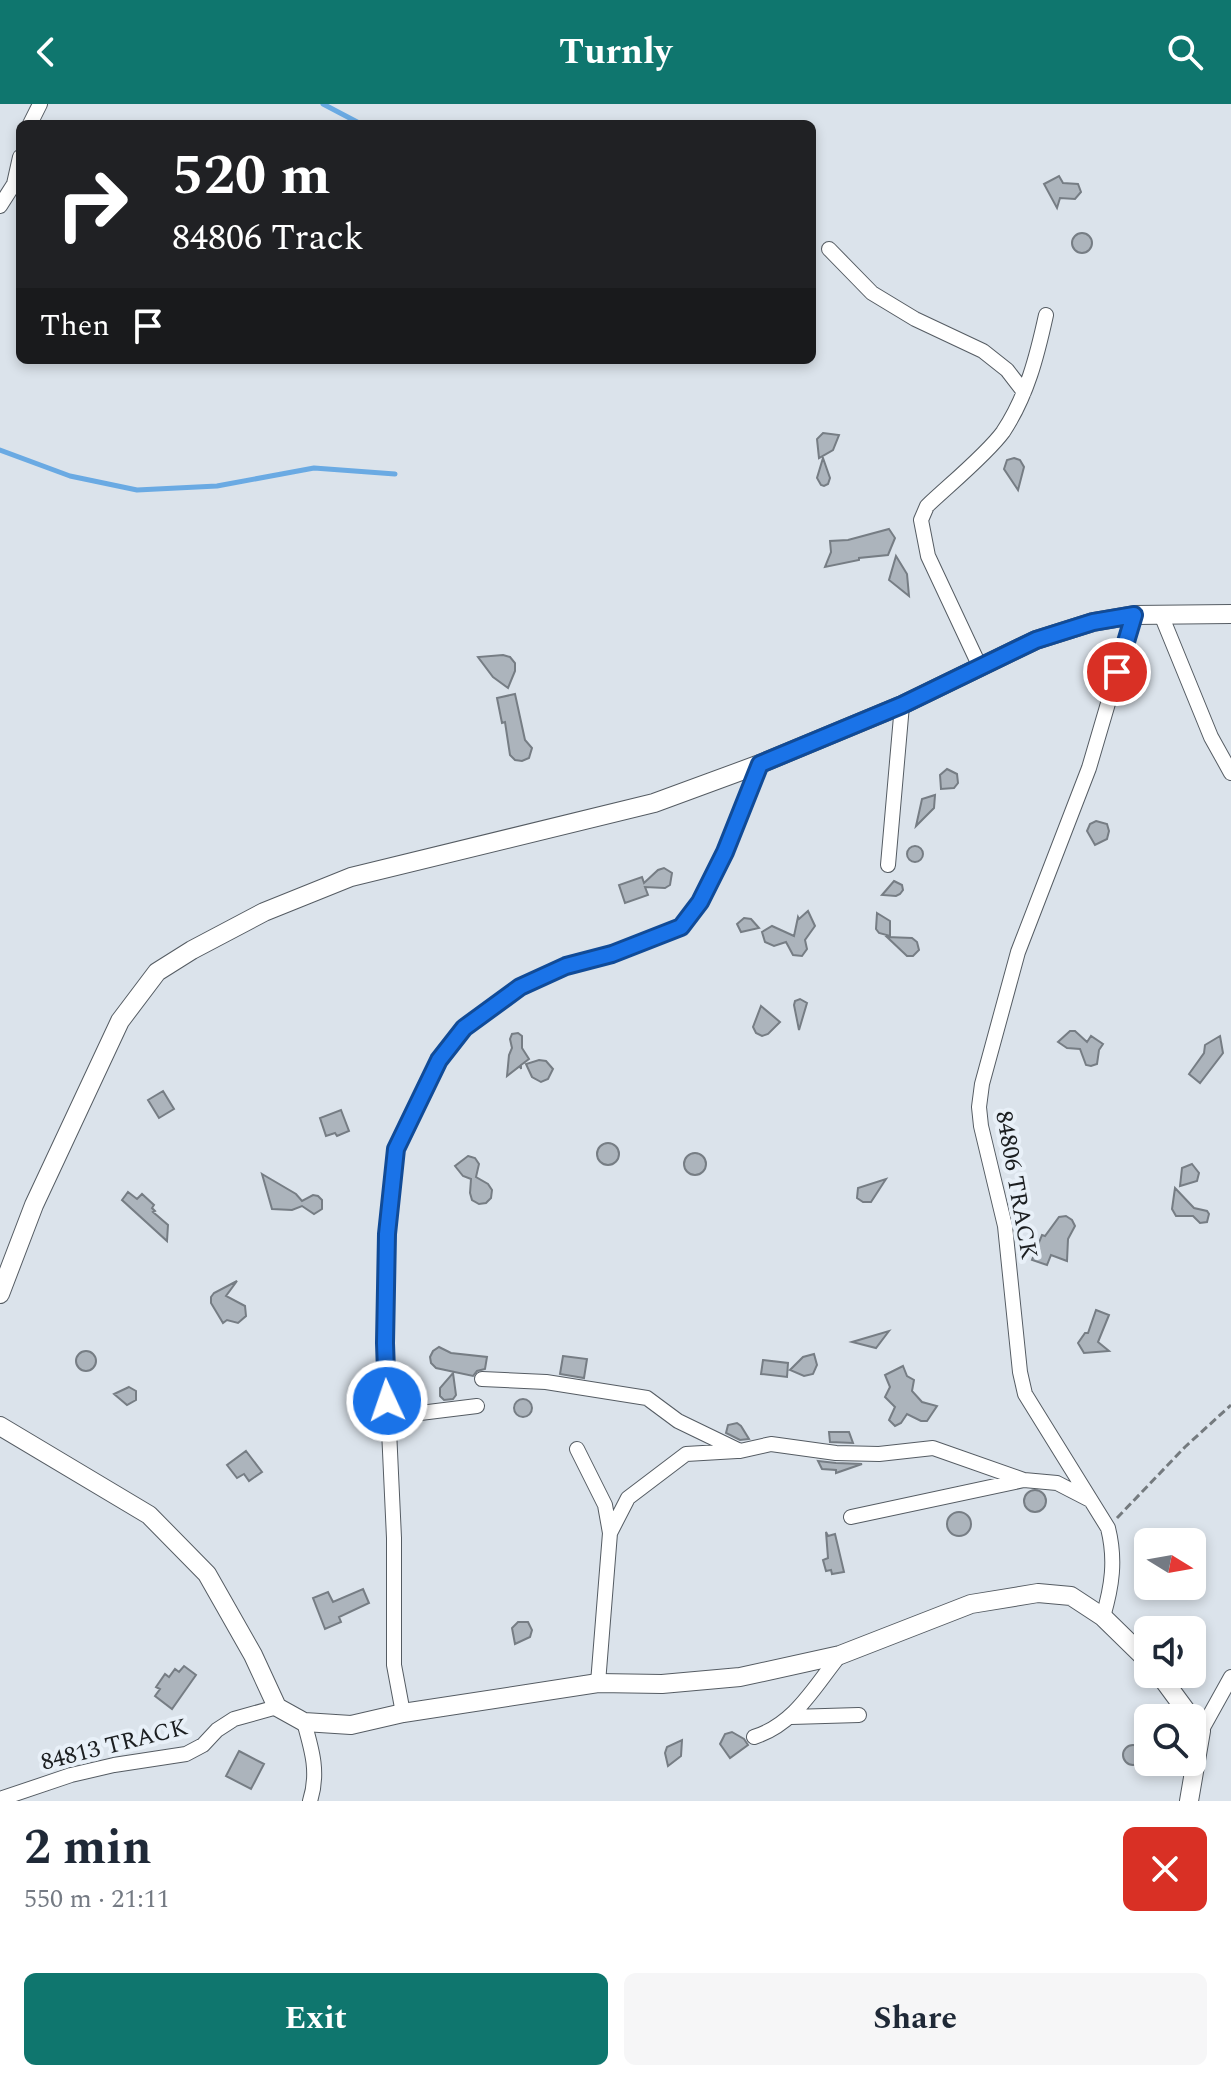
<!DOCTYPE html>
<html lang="en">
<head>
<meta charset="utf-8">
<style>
  body { margin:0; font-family:Spectral,serif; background:#f6f6f7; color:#1f2937; height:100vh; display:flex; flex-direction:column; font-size:30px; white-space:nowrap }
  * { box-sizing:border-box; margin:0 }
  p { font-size:26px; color:#747a83 }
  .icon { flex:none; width:44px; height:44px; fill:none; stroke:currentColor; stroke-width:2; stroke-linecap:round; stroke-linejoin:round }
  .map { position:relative; height:1697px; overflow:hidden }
  .side { display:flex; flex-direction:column; background:#fff; flex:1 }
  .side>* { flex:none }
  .guide { position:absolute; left:16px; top:16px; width:800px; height:244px; border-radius:12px; box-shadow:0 4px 12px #0003; background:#202124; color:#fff; overflow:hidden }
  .needle { width:52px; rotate:101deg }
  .buttons { position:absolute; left:1134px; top:1424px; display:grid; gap:16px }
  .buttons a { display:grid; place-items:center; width:72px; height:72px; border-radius:12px; background:#fff; box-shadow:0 4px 12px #0003; font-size:40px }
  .pin { position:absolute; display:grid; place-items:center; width:68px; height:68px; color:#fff; margin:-34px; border:4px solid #fff; border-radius:50%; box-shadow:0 2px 8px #0007 }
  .me { position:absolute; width:88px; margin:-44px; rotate:357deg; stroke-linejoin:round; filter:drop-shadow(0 0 6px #0008) }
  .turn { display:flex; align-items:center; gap:28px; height:168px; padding:0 24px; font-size:36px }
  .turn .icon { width:104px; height:104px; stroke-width:2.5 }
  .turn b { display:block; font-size:56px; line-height:68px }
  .then { display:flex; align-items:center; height:76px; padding:0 24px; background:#0003; gap:16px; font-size:30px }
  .round { display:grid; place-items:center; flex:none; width:84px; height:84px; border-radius:12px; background:#f6f6f7 }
  .headline { display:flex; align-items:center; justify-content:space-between; height:136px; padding:0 24px }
  h1 { font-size:48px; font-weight:700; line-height:60px }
  .cta { display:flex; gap:16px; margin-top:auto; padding:16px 24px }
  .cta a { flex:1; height:92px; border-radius:12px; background:#0f766e; color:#fff; font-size:32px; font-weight:700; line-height:92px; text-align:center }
  .cta a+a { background:#f6f6f7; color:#1f2937 }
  header { display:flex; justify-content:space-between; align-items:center; height:104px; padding:0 24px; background:#0f766e; color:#fff; font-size:36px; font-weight:700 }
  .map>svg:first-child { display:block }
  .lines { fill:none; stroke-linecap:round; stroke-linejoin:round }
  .stream { stroke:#6aaae3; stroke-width:5 }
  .building { fill:#acb4bc; stroke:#767d84; stroke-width:2 }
  .minor-casing { stroke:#555c63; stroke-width:16 }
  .tertiary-casing { stroke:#555c63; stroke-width:20 }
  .path { stroke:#747a7e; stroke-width:3; stroke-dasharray:8 4; stroke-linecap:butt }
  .minor { stroke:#fff; stroke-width:14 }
  .tertiary { stroke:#fff; stroke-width:18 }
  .route-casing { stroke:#114b97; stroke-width:20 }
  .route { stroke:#1a73e8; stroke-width:14 }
  .labels { text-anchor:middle; stroke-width:8; stroke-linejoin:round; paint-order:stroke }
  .street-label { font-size:24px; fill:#1b1e20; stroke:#e8f0f8 }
</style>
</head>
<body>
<header><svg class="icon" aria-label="back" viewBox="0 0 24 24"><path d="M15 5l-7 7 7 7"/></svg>Turnly<svg class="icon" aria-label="search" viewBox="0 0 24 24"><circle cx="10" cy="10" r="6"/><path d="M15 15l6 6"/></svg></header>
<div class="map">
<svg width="1231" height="1697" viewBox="0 0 1231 1697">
  <rect width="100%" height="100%" fill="#dbe3eb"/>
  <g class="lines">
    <!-- stream -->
    <path class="stream" d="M323 0 361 20
      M0 346 70 372 137 386 217 382 314 364 395 370"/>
  </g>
  <!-- building -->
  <path class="building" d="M1059 72 1063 79 1078 80 1081 88 1075 95 1060 94 1057 104 1044 80Z
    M1072 139a10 10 0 1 1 20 0a10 10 0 1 1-20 0Z
    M823 329 839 331 833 346 819 354 817 335Z
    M823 354 830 374 828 380 824 382 821 381 817 374Z
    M1014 354 1020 356 1024 363 1018 386 1004 365 1007 356Z
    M889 425 895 434 888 451 859 454V456L825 463 831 448 830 437 848 436Z
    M896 452 907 470 909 492 889 476Z
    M503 551 510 553 515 559V567L508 584 493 573 478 553Z
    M515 590 525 636 532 644 529 654 522 657 515 656 510 651 505 618 502 619 497 594Z
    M947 665 957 670 958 679 954 684 941 685 940 671Z
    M935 691 934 704 916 722 922 695Z
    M1096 717 1107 720 1109 727 1107 735 1095 741 1087 727 1090 720Z
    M907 750a8 8 0 1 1 16 0a8 8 0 1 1-16 0Z
    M664 764 672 769 670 781 665 784 645 783 648 791 625 799 619 781 642 773 644 779 658 766Z
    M894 777 902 781 903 786 900 790 896 792 882 791Z
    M808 807 815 822 805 836 807 845 802 852 793 851 786 838 774 842 765 838 762 828 772 822 794 832 798 813 799 815Z
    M877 809 890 817V832L879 829 876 825Z
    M744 814 751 815 759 824 741 828 737 820Z
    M887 833 912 834 917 838 919 846 913 852H907Z
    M800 895 807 899 799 926 794 901 795 897Z
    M761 902 780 918 768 930 762 932 756 929 753 923Z
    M1070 927H1075L1087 938 1091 932 1103 940 1099 946 1097 960 1091 962 1086 961 1080 945 1067 944 1058 938Z
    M518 929 522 932V944L529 955 521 961V965L520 962 507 972 509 951 512 944 510 935 512 930Z
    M1220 932 1223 949 1200 979 1189 970 1204 949 1205 941Z
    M539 956 546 957 553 965 548 975 541 978 532 973 526 960Z
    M163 987 174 1005 159 1014 148 996Z
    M341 1006 349 1027 337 1032 335 1029 326 1032 320 1014Z
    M597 1050a11 11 0 1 1 22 0a11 11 0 1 1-22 0Z
    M684 1060a11 11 0 1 1 22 0a11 11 0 1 1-22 0Z
    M468 1052 475 1054 479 1060 476 1073 488 1080 492 1086 491 1094 486 1099 479 1100 472 1096 470 1089 471 1075 463 1072 455 1062Z
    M1192 1060 1199 1069 1197 1077 1180 1082 1182 1064Z
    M262 1070 296 1090 302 1097 313 1091 318 1092 322 1096V1105L314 1110 302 1102 292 1106 272 1105Z
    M886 1075 871 1098H863L857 1094 858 1084Z
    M1175 1084 1194 1104 1207 1107 1209 1110 1207 1118 1200 1119 1193 1112H1176L1172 1105Z
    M128 1088 137 1095 142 1090 154 1101 152 1104 155 1107 153 1108 168 1121 167 1137 122 1096Z
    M1066 1112 1072 1116 1075 1122 1068 1135 1067 1157 1051 1151 1047 1161 1032 1156 1042 1131 1045 1132 1059 1113Z
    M237 1177 226 1192 245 1202 246 1212 238 1219 227 1216 223 1219 211 1199V1193L214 1189Z
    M1096 1206 1109 1211 1098 1238 1109 1247 1084 1249 1078 1239 1085 1229H1088Z
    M889 1227 876 1244 852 1238Z
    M439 1243 451 1249 487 1253 485 1265 477 1267 473 1272 436 1264 431 1259 430 1253 433 1247Z
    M76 1257a10 10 0 1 1 20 0a10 10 0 1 1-20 0Z
    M814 1250 817 1261 813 1270 804 1272 790 1266 803 1253Z
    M563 1252 587 1255 584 1274 560 1270Z
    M763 1256 788 1259 787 1273 761 1270Z
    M903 1262 907 1272 914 1276 912 1287 922 1298 937 1302 927 1317H921L907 1310 901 1319 895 1322 889 1316 895 1303 885 1293 890 1283 885 1271Z
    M453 1269 456 1291 453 1295 444 1296 440 1292V1284Z
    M129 1283 136 1287V1296L127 1301 114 1290Z
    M514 1304a9 9 0 1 1 18 0a9 9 0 1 1-18 0Z
    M737 1319 741 1322 749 1335 740 1336 726 1329 728 1321Z
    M829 1328H849L853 1339 830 1338Z
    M246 1347 262 1368 249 1377 244 1370 237 1374 227 1361Z
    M818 1357 836 1359 862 1360 836 1369V1366L822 1365Z
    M1024 1397a11 11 0 1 1 22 0a11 11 0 1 1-22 0Z
    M947 1420a12 12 0 1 1 24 0a12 12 0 1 1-24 0Z
    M826 1428 828 1432 835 1430 844 1468 832 1470 831 1466 826 1467 823 1456 828 1454Z
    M363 1485 369 1499 339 1513 341 1518 325 1525 313 1494 328 1488 333 1498Z
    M518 1518H528L532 1526 530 1533 515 1540 512 1524Z
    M184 1562 196 1571 172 1605 155 1592 160 1585 156 1583 165 1570 169 1573 175 1565 179 1568Z
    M732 1628 744 1635 748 1641 730 1654 720 1640 725 1630Z
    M682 1636 681 1652 668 1662 665 1649 667 1643Z
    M1123 1651a10 10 0 1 1 20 0a10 10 0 1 1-20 0Z
    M239 1647 264 1660 251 1685 226 1672Z"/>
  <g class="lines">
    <defs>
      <path id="minor" d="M30 20 40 0
        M0 102 14 80 20 53
        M829 145 872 189 915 215 983 247 1007 266 1024 288
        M1162 513 1211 633 1231 669
        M980 563 928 452 921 416 927 402C948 382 987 350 1003 328 1027 292 1037 252 1046 211
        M888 761 902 601
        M482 1275 546 1278 647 1294 678 1317 740 1347 771 1340 836 1349 879 1350 933 1344 1024 1376
        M389 1326 404 1311 477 1302
        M577 1345 605 1401 610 1429 598 1579
        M851 1413 1024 1376 1057 1379 1090 1396
        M610 1429 628 1394 686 1350 737 1347
        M1103 1513C1112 1482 1116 1456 1108 1424L1025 1290 1020 1268 1005 1122 981 1022 979 1003 982 980 1018 848 1089 664 1134 511
        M403 1609 394 1561V1434L385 1239 387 1130 396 1045 439 956 464 924 520 883 566 862 612 850 681 823 700 798 725 748 760 660
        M791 1613 859 1611
        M304 1618C312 1646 319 1669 310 1697
        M1201 1627 1231 1573
        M754 1633C795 1620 814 1583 840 1551
        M0 1695 71 1671 114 1661 186 1650 203 1641 217 1626 234 1615 277 1603"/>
      <path id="tertiary" d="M0 1190 34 1101 120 917 157 868 192 846 264 808 351 773 654 699 760 660 902 601 1036 536 1093 518 1134 511 1231 510
        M0 1322 149 1411 207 1470 253 1551 277 1603 304 1618 351 1621 403 1609 598 1579 662 1580 740 1573 840 1551 971 1500 1038 1489 1071 1492 1103 1513 1148 1557
        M1159 1570 1201 1627 1189 1697"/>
    </defs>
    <!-- minor casing -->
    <use href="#minor" class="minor-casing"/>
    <!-- tertiary casing -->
    <use href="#tertiary" class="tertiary-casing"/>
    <!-- path -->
    <path class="path" d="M1117 1414 1185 1343 1231 1301"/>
    <!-- minor -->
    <use href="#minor" class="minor"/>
    <!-- tertiary -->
    <use href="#tertiary" class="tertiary"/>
  </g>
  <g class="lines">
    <defs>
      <path id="route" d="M387 1297 385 1239 387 1130 396 1045 439 956 464 924 520 883 566 862 612 850 681 823 700 798 725 748 760 660 902 601 1036 536 1093 518 1134 511 1117 568"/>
    </defs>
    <!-- route casing -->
    <use href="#route" class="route-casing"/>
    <!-- route -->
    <use href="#route" class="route"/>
  </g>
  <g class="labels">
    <!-- street labels -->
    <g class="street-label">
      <text transform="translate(1017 1081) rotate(80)" y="8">84806 TRACK</text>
      <text transform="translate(114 1640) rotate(-14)" y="8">84813 TRACK</text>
    </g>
  </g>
</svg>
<div class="buttons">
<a><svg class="needle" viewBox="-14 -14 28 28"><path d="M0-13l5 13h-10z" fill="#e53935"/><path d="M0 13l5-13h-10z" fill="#747a83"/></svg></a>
<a><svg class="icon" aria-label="sound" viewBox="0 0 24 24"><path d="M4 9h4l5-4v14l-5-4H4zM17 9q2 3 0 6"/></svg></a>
<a><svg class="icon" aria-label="search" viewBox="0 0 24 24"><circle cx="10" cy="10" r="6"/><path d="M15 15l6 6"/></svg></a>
</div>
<div class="pin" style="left:1117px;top:568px;background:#d93025"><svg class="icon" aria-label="arrive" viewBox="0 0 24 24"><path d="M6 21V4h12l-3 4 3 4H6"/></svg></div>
<svg class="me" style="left:387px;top:1297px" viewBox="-20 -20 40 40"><circle r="17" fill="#1a73e8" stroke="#fff" stroke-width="3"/><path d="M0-11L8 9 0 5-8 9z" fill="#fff"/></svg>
<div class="guide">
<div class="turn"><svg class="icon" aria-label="right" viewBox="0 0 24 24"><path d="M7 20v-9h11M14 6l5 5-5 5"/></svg><div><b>520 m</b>84806 Track</div></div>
<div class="then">Then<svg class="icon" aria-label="arrive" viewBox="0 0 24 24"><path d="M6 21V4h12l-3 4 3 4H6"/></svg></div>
</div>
</div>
<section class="side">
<div class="headline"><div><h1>2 min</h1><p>550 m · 21:11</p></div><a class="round" style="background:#d93025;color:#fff"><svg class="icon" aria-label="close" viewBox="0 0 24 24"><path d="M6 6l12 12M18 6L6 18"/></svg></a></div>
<div class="cta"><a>Exit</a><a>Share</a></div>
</section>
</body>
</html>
